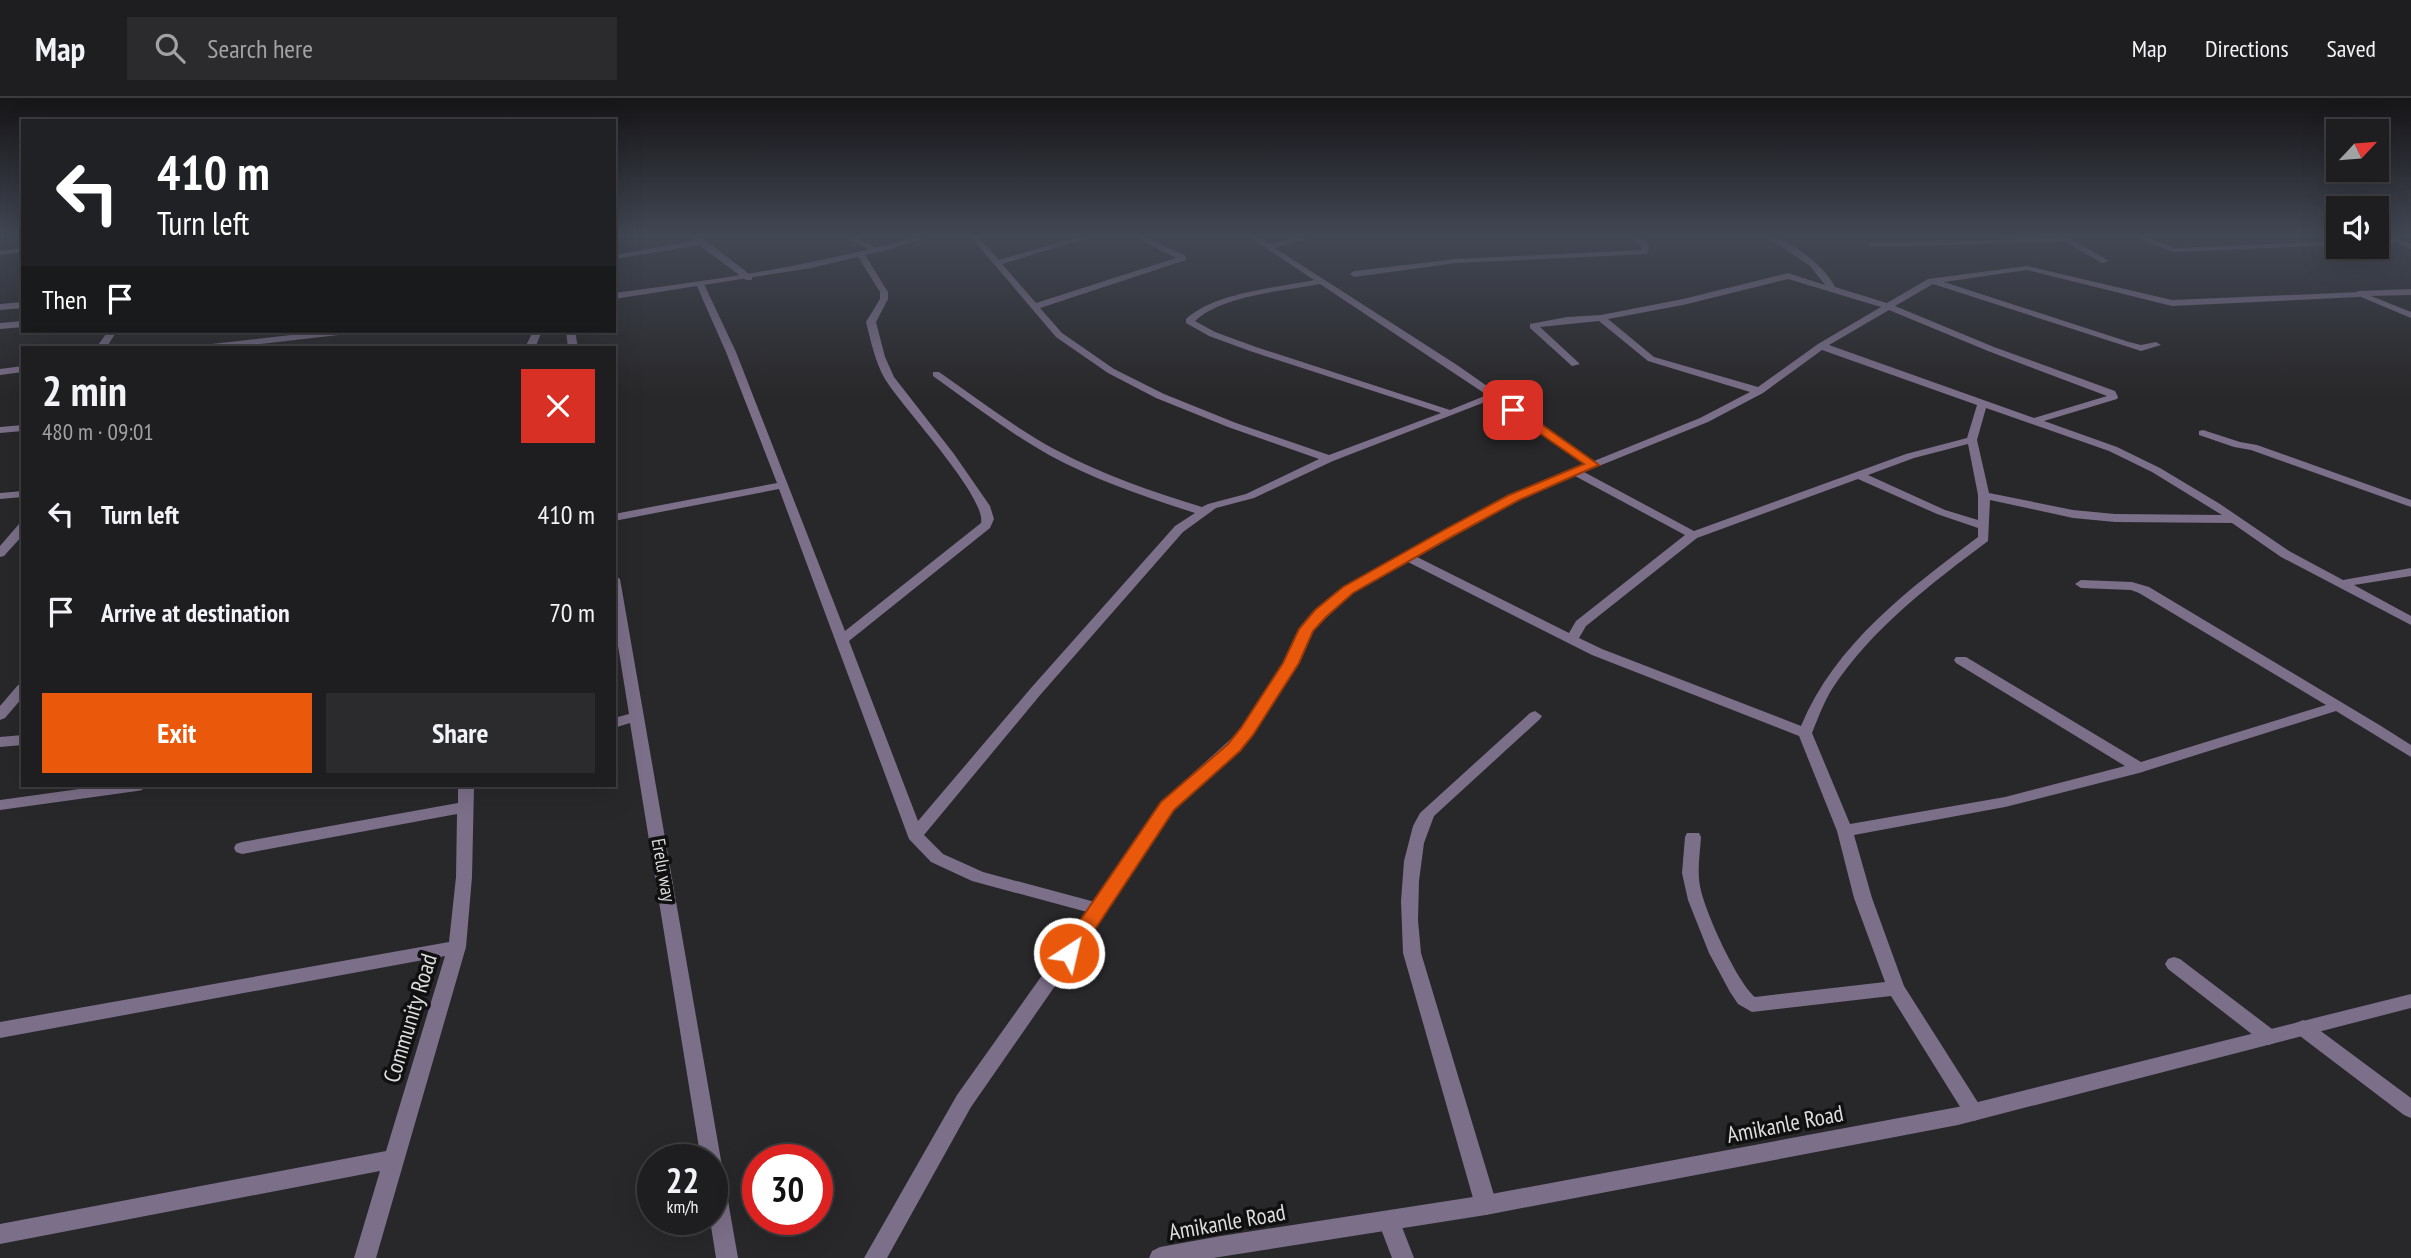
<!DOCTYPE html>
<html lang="en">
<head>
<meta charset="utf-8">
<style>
  body { margin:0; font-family:"PT Sans Narrow",sans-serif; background:#2b2a2c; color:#f1f3f6; height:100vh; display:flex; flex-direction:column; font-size:26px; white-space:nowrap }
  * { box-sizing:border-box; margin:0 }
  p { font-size:23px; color:#a1a2a4 }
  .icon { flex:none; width:38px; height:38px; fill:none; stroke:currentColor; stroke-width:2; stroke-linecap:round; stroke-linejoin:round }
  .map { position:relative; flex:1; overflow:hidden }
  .side { position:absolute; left:21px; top:248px; width:595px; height:441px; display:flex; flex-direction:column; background:#1e1d1f; border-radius:0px; box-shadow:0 7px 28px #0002,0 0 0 2px #3c3b3d }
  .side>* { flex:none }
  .top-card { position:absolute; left:21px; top:21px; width:595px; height:214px; border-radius:0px; box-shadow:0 7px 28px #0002,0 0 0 2px #3c3b3d; background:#202124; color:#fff; overflow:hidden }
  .needle { width:46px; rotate:64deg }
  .buttons { position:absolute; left:2326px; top:21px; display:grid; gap:14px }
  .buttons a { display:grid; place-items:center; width:63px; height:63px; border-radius:0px; background:#1e1d1f; box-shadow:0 7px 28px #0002,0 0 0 2px #3c3b3d; font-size:35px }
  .speed { position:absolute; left:637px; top:1046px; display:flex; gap:14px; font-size:35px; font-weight:700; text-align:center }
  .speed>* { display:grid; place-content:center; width:91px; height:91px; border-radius:50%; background:#1e1d1f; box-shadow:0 7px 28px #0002,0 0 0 2px #3c3b3d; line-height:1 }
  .speed small { font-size:18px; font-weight:400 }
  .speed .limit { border:10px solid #d22; background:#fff; color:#111 }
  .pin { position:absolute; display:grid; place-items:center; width:60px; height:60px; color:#fff; margin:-30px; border-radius:14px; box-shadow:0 4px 10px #0006 }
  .me { position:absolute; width:77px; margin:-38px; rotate:35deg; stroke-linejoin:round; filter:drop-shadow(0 0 5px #0008) }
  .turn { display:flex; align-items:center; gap:24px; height:147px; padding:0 21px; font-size:32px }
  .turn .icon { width:91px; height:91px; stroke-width:2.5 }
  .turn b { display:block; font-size:49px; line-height:60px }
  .then { display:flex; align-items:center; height:66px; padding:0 21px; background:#0003; gap:14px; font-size:26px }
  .round { display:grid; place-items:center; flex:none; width:74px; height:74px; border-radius:0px; background:#2b2a2c }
  .summary { display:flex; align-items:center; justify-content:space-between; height:119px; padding:0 21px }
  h1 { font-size:42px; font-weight:700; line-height:52px }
  .primary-button { display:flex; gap:14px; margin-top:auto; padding:14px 21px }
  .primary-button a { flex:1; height:80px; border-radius:0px; background:#ea580c; color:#fff; font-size:28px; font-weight:700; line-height:80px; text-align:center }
  .primary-button a+a { background:#2b2a2c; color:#f1f3f6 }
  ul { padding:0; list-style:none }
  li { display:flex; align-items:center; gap:21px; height:98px; padding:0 21px }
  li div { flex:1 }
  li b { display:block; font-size:26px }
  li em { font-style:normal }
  header { display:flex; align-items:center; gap:42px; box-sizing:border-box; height:98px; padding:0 35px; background:#1e1d1f; border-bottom:2px solid #3c3b3d }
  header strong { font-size:33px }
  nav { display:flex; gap:38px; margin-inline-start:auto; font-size:24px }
  .search { width:490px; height:63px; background:#2b2a2c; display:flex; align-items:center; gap:18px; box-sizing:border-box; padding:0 24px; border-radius:0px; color:#a1a2a4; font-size:26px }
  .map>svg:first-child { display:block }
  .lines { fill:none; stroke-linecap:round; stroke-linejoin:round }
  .minor { fill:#7c6f89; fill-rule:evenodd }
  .tertiary { fill:#7c6f89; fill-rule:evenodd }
  .route { fill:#ea580c; stroke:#983908; stroke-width:2 }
  .labels { text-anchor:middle; stroke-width:7; stroke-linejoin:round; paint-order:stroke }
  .street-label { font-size:19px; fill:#ddddde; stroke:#101011 }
  .near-street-label { font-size:23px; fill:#ddddde; stroke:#101011 }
</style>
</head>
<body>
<header>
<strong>Map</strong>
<div class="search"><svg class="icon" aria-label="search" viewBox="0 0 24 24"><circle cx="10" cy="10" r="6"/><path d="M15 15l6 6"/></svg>Search here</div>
<nav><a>Map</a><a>Directions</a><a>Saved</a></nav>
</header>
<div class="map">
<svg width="2411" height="1160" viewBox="0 0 2411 1160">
  <rect width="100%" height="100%" fill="#282729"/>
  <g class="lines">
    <!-- minor -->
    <path class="minor" d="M691 138H698L705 142 752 178V182H746L699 147 614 161V157L694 143Z
      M843 138H853L883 153 876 155Z
      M970 138H978L999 162 1081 138H1094L1002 166 1036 205 1176 160 1133 138H1143L1186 158V162L1040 210 1062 235 1114 271 1164 296 1236 325 1329 357 1441 315 1250 253 1209 238 1186 225V221C1215 194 1276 190 1314 182L1248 138H1257L1270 146 1302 138H1315L1275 150 1457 267 1594 363 1700 320 1750 294 1648 263 1599 223 1540 229 1580 266 1572 268 1530 230V226L1567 219 1601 217 1683 201 1788 175 1825 187 1810 168 1765 138C1787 138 1826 169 1835 189L1887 205 1928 181 2027 168 2172 202 2361 194V198L2358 199 2172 208 2027 172 1944 184 2129 244 2141 247 2156 244 2161 247 2141 253 1933 186 1895 208 1994 249 2115 293 2118 299 2117 301 2044 323 2117 349 2160 370 2220 406 2289 453 2343 482 2411 470V478L2354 487 2411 518V527L2281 459 2232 425 2115 424 2073 420 1990 402 1988 443C1932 485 1871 531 1832 591 1824 604 1818 620 1812 635L1850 726 2005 699 2125 668 1956 565 1954 562 1956 559H1966L2141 664 2326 607 2139 495 2131 492 2081 490 2075 486 2081 482 2132 484 2149 489 2381 628 2411 647V659L2336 613 2139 675 2005 709 1854 737 1872 800 1904 888 1984 1014 1981 1020 1974 1023 1967 1020 1891 898 1752 914 1738 906 1730 894 1709 855 1688 802 1682 775 1685 739 1687 735H1699L1701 739C1700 755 1697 772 1700 788 1704 812 1737 884 1755 899L1885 884 1854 800 1837 733 1799 638 1592 557 1408 464 1353 495 1312 533 1298 565 1252 637 1173 712 1105 816 971 1009 887 1160H864L957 997 1087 814 972 783 931 764 909 741 779 391 614 423V416L777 385 726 254 696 186 700 183 704 186 736 254 845 533 981 425C987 399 901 308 885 281 875 264 871 243 866 224L880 201V194L857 157 858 155H864L888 194V201L876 224 885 259 894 279 954 356 990 408 994 421 990 430 849 543 918 723 1031 590 1175 428 1195 415C1145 399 1095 382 1049 357 1008 334 971 305 933 278V274H939C978 301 1015 330 1056 352 1103 377 1153 394 1202 409L1208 406 1246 396 1319 361 1228 329 1156 300 1108 275 1056 239ZM1788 181 1881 209 1818 246 1758 289 1654 259 1608 221 1683 207ZM1320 186 1487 297 1450 312 1256 249 1215 234 1195 223C1222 197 1284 193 1320 186ZM1889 212 1988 253 2107 298 2034 320 1829 247ZM1822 252 1977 307 1967 340 1906 356 1694 433 1584 374 1708 324 1763 295ZM1493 301 1585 366 1510 397 1343 489 1301 528 1284 565 1242 631 1161 704 1095 804 983 774 943 756 924 737 1041 596 1183 434 1216 410 1254 400 1333 363ZM1986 310 2109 353 2152 374 2222 417 2115 416 2073 412 1989 395 1977 342ZM1968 346 1978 397V422L1945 412 1868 377 1914 360ZM1575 378 1685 437 1576 523 1569 535 1417 459 1518 401ZM1858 381 1937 416 1978 430V439C1909 491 1835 546 1801 628L1602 551 1579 540 1586 528 1697 440Z
      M1630 138H1639L1649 147 1648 156 1456 165 1354 179 1350 176 1354 173 1456 161 1641 152 1642 150Z
      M2058 138 2070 140 2109 163 2102 165 2065 144 1871 149 1867 147 1871 145 2058 140Z
      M2137 138H2145L2175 150 2338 143V147L2174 154 2137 141Z
      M2393 140H2396V144L2376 145V141Z
      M23 150V154L0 157V153Z
      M23 204V210L0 212V206Z
      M23 223V229L0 231V225Z
      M108 233H117L106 250H96Z
      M533 233H542L535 250H525Z
      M566 233H575L578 250H568Z
      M23 327V333L0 335V329Z
      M2203 332 2240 344 2257 347 2411 402V409L2251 352 2234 349 2199 337V333Z
      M23 393V399L0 401V395Z
      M23 425V437L4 458 0 459V448L19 426Z
      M614 477 620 481 738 1160H716L710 1122H712V1062H701L630 625 614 630V620L629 616 614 523Z
      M23 586V599L5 620 0 622V608L18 587Z
      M1535 613 1542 618 1540 621 1434 718 1424 745 1419 783 1418 822 1421 855 1497 1107 1494 1114 1486 1117 1478 1114 1475 1107 1403 855 1401 803 1404 763 1413 728 1420 715 1530 615Z
      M23 637V647L0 649V639Z
      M101 688H145L142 692 137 693 0 712V702Z
      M458 688H474L472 779 466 849 376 1160H354L380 1073 0 1146V1126L386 1053 445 858 0 940V924L449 844 456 779 457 716 242 756 236 754 234 750 236 746 242 744 458 705Z
      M2174 859 2180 861 2276 934 2279 939 2276 944 2269 947 2262 944 2168 871 2165 866 2168 861Z
      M2303 922 2310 925 2411 1000V1020L2404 1017 2296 935 2294 930 2296 925Z
      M1389 1113 1397 1116 1414 1160H1392L1378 1123 1381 1116Z"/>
    <!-- tertiary -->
    <path class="tertiary" d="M918 138H931L891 151 811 170 614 201V195C717 182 819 167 918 138Z
      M2381 138H2392L2411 146V151Z
      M2411 191V197L2371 198 2411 214V220L2354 196 2358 193Z
      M326 233H352L347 236 225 250H198L203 247Z
      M23 268V274L0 277V271Z
      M2411 896V910L1958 1027 1486 1117 1213 1160H1149L1152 1153 1160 1149 1221 1138 1486 1097 1958 1009Z"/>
  </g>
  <!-- sky -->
  <linearGradient id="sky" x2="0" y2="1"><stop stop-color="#161517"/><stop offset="0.46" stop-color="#424754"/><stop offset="1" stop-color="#424754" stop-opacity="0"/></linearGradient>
  <rect width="2411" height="300" fill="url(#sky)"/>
  <!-- route -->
  <path class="route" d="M1509 309H1517L1599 367 1519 402 1453 438 1353 495 1326 519 1313 533 1299 565 1253 637 1240 653 1174 712 1076 860 1069 862 1062 860 1059 855 1062 849 1161 704 1228 646 1241 630 1283 565 1299 531 1315 512 1343 489 1444 432 1509 397 1584 366 1509 314Z"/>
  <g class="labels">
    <!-- street labels -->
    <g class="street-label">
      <text transform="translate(664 772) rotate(80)" y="7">Erelu way</text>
    </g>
    <!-- near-street labels -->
    <g class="near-street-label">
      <text transform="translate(410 920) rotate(-73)" y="8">Community Road</text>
      <text transform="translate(1785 1026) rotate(-11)" y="8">Amikanle Road</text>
      <text transform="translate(1227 1124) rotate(-10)" y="8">Amikanle Road</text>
    </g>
  </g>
</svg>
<div class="buttons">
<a><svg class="needle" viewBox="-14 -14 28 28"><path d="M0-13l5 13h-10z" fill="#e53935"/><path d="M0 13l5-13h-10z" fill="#a1a2a4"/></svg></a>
<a><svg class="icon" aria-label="sound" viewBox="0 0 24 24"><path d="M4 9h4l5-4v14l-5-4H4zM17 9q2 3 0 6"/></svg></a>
</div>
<div class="speed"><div>22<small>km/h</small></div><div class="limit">30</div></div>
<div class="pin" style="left:1513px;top:312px;background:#d93025"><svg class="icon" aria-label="arrive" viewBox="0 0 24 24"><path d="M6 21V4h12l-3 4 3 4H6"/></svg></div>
<svg class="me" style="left:1069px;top:855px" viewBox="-20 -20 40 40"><circle r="17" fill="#ea580c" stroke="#fff" stroke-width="3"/><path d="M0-11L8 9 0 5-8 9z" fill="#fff"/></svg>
<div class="top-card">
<div class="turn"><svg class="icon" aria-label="left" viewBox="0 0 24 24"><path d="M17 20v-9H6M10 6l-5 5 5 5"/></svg><div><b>410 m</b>Turn left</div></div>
<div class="then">Then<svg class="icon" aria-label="arrive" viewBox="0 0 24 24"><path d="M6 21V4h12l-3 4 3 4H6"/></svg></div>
</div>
<section class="side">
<div class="summary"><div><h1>2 min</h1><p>480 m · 09:01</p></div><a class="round" style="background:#d93025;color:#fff"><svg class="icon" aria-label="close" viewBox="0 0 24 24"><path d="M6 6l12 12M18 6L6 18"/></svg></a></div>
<ul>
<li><svg class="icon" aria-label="left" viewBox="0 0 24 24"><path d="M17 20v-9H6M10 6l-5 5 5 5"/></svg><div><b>Turn left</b></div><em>410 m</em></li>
<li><svg class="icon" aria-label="arrive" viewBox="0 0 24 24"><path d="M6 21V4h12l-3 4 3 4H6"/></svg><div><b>Arrive at destination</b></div><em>70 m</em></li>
</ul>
<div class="primary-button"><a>Exit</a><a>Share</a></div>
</section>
</div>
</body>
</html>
